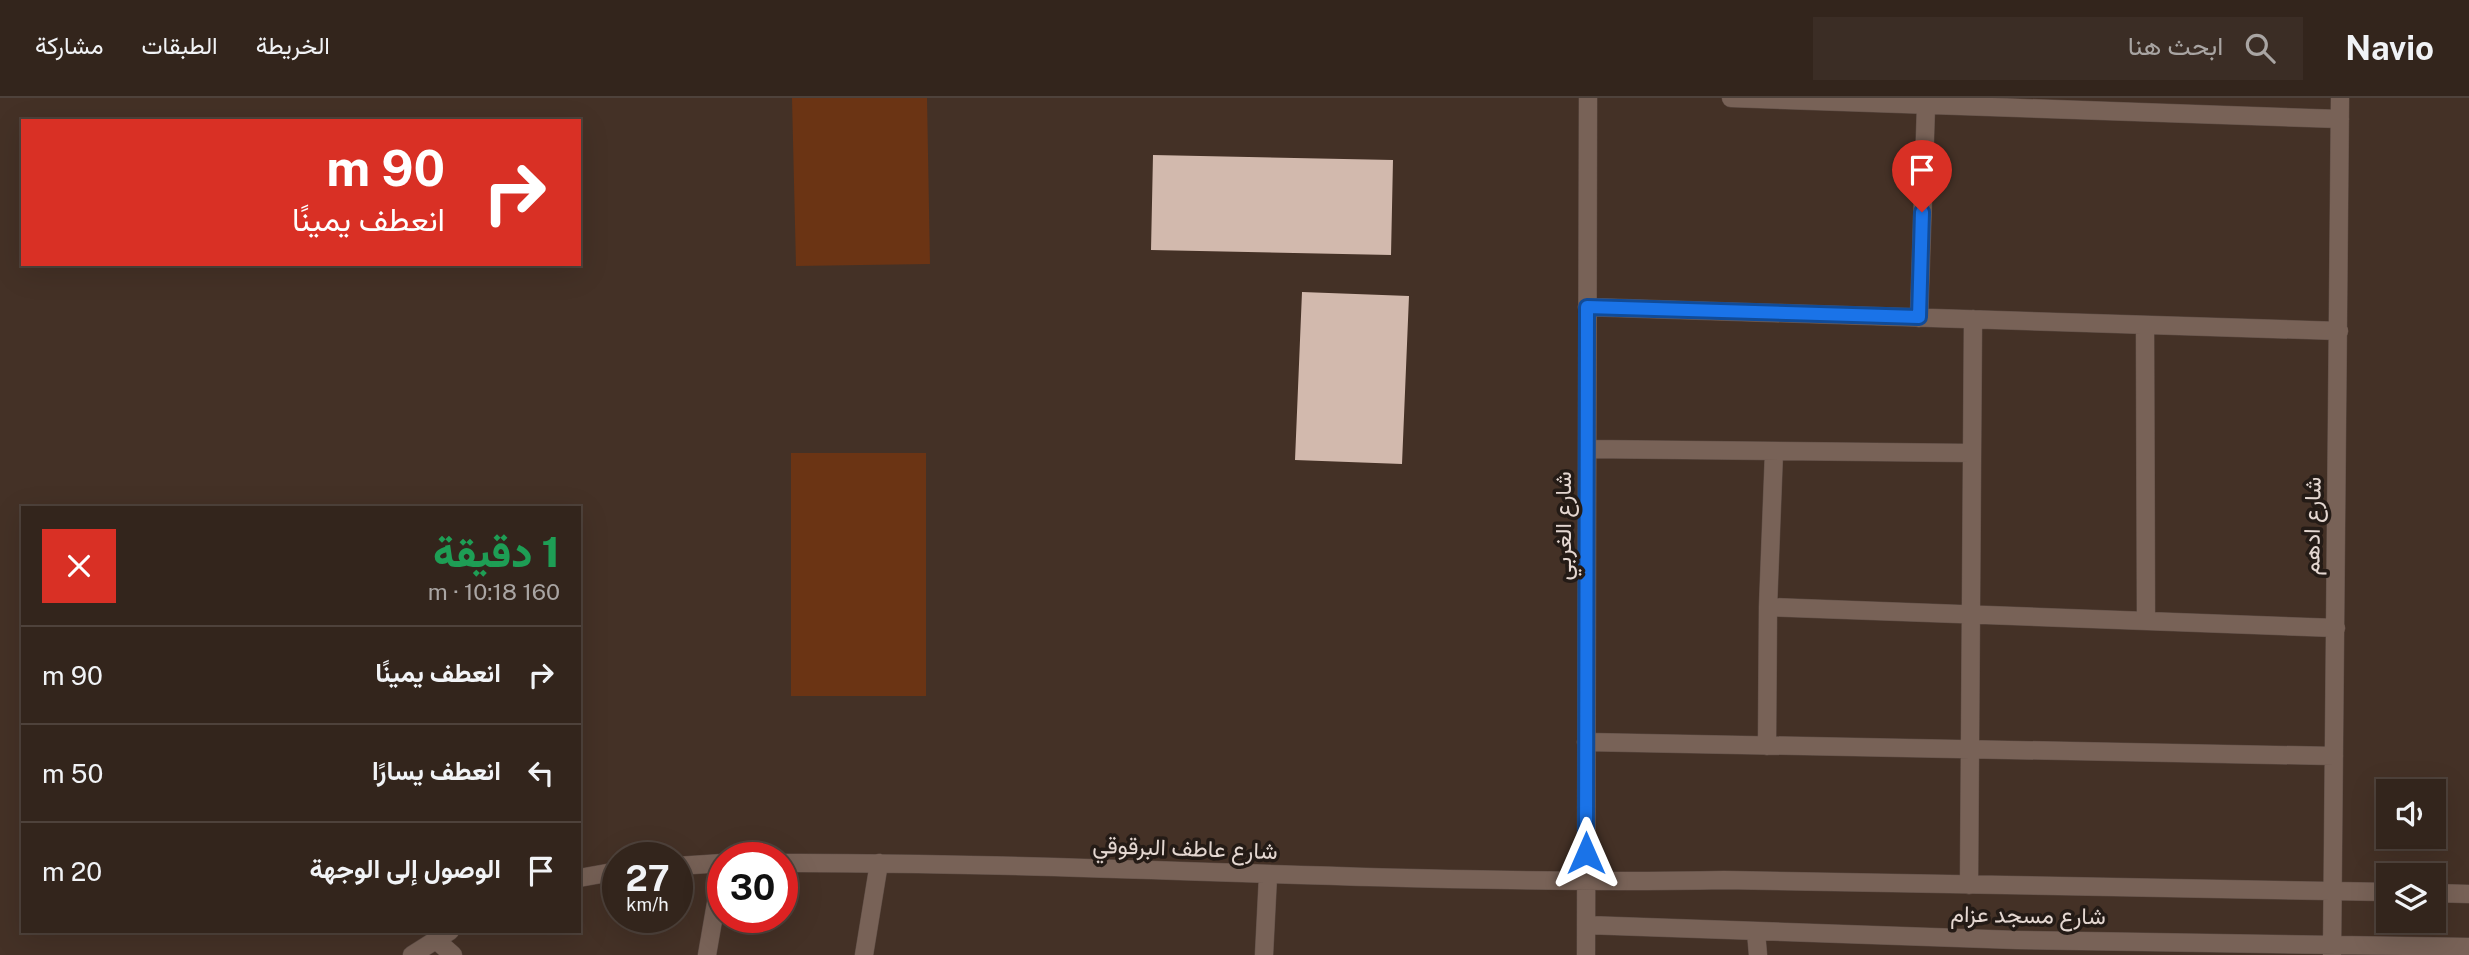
<!DOCTYPE html>
<html lang="ar">
<head>
<meta charset="utf-8">
<style>
  body { margin:0; font-family:"Public Sans",Vazirmatn,sans-serif; background:#3b2d25; color:#f1f3f6; direction:rtl; height:100vh; display:flex; flex-direction:column; font-size:26px; white-space:nowrap }
  * { box-sizing:border-box; margin:0 }
  p { font-size:23px; color:#a9a5a3 }
  .icon { flex:none; width:38px; height:38px; fill:none; stroke:currentColor; stroke-width:2; stroke-linecap:round; stroke-linejoin:round }
  .map { position:relative; flex:1; overflow:hidden; direction:ltr }
  .panel { position:absolute; left:21px; top:408px; width:560px; height:427px; display:flex; flex-direction:column; background:#33251c; border-radius:0px; box-shadow:0 7px 28px #0002,0 0 0 2px #4e423b; direction:rtl }
  .panel>* { flex:none }
  .guide { position:absolute; left:21px; top:21px; width:560px; height:147px; border-radius:0px; box-shadow:0 7px 28px #0002,0 0 0 2px #4e423b; direction:rtl; background:#d93025; color:#fff; overflow:hidden }
  .controls { position:absolute; left:2376px; top:681px; display:grid; gap:14px }
  .controls a { display:grid; place-items:center; width:70px; height:70px; border-radius:0px; background:#33251c; box-shadow:0 7px 28px #0002,0 0 0 2px #4e423b; font-size:35px }
  .speed { position:absolute; left:602px; top:744px; display:flex; gap:14px; font-size:35px; font-weight:700; text-align:center }
  .speed>* { display:grid; place-content:center; width:91px; height:91px; border-radius:50%; background:#33251c; box-shadow:0 7px 28px #0002,0 0 0 2px #4e423b; line-height:1 }
  .speed small { font-size:18px; font-weight:400 }
  .speed .limit { border:10px solid #d22; background:#fff; color:#111 }
  .pin { position:absolute; display:grid; place-items:center; width:60px; height:60px; color:#fff; margin:-72px -30px; border-radius:50% 50% 50% 0; rotate:-45deg; box-shadow:0 0 7px #0007 }
  .pin .icon { rotate:45deg }
  .me { position:absolute; width:77px; margin:-38px; rotate:0deg; stroke-linejoin:round; filter:drop-shadow(0 0 5px #0008) }
  .turn { display:flex; align-items:center; gap:24px; height:147px; padding:0 21px; font-size:32px }
  .turn .icon { width:91px; height:91px; stroke-width:2.5 }
  .turn b { display:block; font-size:49px; line-height:60px }
  .round { display:grid; place-items:center; flex:none; width:74px; height:74px; border-radius:0px; background:#3b2d25 }
  .summary { display:flex; align-items:center; justify-content:space-between; height:119px; padding:0 21px }
  h1 { font-size:42px; font-weight:800; line-height:52px; color:#1e9e55 }
  ul { padding:0; list-style:none }
  li { display:flex; align-items:center; gap:21px; height:98px; padding:0 21px; border-top:2px solid #4e423b }
  li div { flex:1 }
  li b { display:block; font-size:26px }
  li em { font-style:normal }
  header { display:flex; align-items:center; gap:42px; box-sizing:border-box; height:98px; padding:0 35px; background:#33251c; border-bottom:2px solid #4e423b }
  header strong { font-size:33px }
  nav { display:flex; gap:38px; margin-inline-start:auto; font-size:24px }
  .search { width:490px; height:63px; background:#3b2d25; display:flex; align-items:center; gap:18px; box-sizing:border-box; padding:0 24px; border-radius:0px; color:#a9a5a3; font-size:26px }
  .map>svg:first-child { display:block }
  .pitch { fill:#6b3414 }
  .building { fill:#d2b9ad }
  .lines { fill:none; stroke-linecap:round; stroke-linejoin:round }
  .street-casing { stroke:#5e4d45; stroke-width:19 }
  .street { stroke:#786257; stroke-width:18 }
  .route-casing { stroke:#114b97; stroke-width:18 }
  .route { stroke:#1a73e8; stroke-width:12 }
  .labels { text-anchor:middle; stroke-width:7; stroke-linejoin:round; paint-order:stroke }
  .street-label { font-size:23px; fill:#e4d7d1; stroke:#241b16 }
</style>
</head>
<body>
<header>
<strong>Navio</strong>
<div class="search"><svg class="icon" aria-label="search" viewBox="0 0 24 24"><circle cx="10" cy="10" r="6"/><path d="M15 15l6 6"/></svg>ابحث هنا</div>
<nav><a>الخريطة</a><a>الطبقات</a><a>مشاركة</a></nav>
</header>
<div class="map">
<svg width="2469" height="857" viewBox="0 0 2469 857">
  <rect width="100%" height="100%" fill="#443126"/>
  <!-- pitch -->
  <path class="pitch" d="M792 0H927L930 166 796 168Z
    M791 355H926V598H791Z"/>
  <!-- building -->
  <path class="building" d="M1153 57 1393 62 1391 157 1151 152Z
    M1302 194 1409 198 1402 366 1295 362Z"/>
  <g class="lines">
    <defs>
      <path id="street" d="M1731 0 2340 21
        M1587 209 2339 233
        M1919 220 1926 8
        M2145 227 2146 523
        M1588 351 1971 355
        M1768 509 2336 530
        M1586 644 2334 658
        M1767 648 1768 509 1774 354
        M782 765C1096 764 1410 788 1724 782L2389 794
        M677 768 723 765 707 857
        M579 780 618 773
        M1969 787 1973 221
        M2434 795 2469 796
        M1586 827 2017 842 2469 849
        M1756 834 1758 857
        M435 841 453 857
        M412 857 450 833
        M864 857 879 765
        M1264 857 1268 778
        M1586 857 1588 0
        M2332 857 2340 0"/>
    </defs>
    <!-- street casing -->
    <use href="#street" class="street-casing"/>
    <!-- street -->
    <use href="#street" class="street"/>
  </g>
  <g class="lines">
    <defs>
      <path id="route" d="M1586 755 1587 209 1919 219 1922 114"/>
    </defs>
    <!-- route casing -->
    <use href="#route" class="route-casing"/>
    <!-- route -->
    <use href="#route" class="route"/>
  </g>
  <g class="labels">
    <!-- street labels -->
    <g class="street-label">
      <text transform="translate(1563 428) rotate(-90)" y="8">شارع الغربي</text>
      <text transform="translate(2312 428) rotate(-89)" y="8">شارع ادهم</text>
      <text transform="translate(1185 750) rotate(2)" y="8">شارع عاطف البرقوقي</text>
      <text transform="translate(2028 817) rotate(1)" y="8">شارع مسجد عزام</text>
    </g>
  </g>
</svg>
<div class="controls">
<a><svg class="icon" aria-label="sound" viewBox="0 0 24 24"><path d="M4 9h4l5-4v14l-5-4H4zM17 9q2 3 0 6"/></svg></a>
<a><svg class="icon" aria-label="layers" viewBox="0 0 24 24"><path d="M12 4l9 5-9 5-9-5zM3 14l9 5 9-5"/></svg></a>
</div>
<div class="speed"><div>27<small>km/h</small></div><div class="limit">30</div></div>
<div class="pin" style="left:1922px;top:114px;background:#d93025"><svg class="icon" aria-label="arrive" viewBox="0 0 24 24"><path d="M6 21V4h12l-3 4 3 4H6"/></svg></div>
<svg class="me" style="left:1586px;top:755px" viewBox="-20 -20 40 40"><path d="M0-17L14 15 0 8-14 15z" fill="#1a73e8" stroke="#fff" stroke-width="4"/></svg>
<div class="guide">
<div class="turn"><svg class="icon" aria-label="right" viewBox="0 0 24 24"><path d="M7 20v-9h11M14 6l5 5-5 5"/></svg><div><b>90 m</b>انعطف يمينًا</div></div>
</div>
<section class="panel">
<div class="summary"><div><h1>1 دقيقة</h1><p>160 m · 10:18</p></div><a class="round" style="background:#d93025;color:#fff"><svg class="icon" aria-label="close" viewBox="0 0 24 24"><path d="M6 6l12 12M18 6L6 18"/></svg></a></div>
<ul>
<li><svg class="icon" aria-label="right" viewBox="0 0 24 24"><path d="M7 20v-9h11M14 6l5 5-5 5"/></svg><div><b>انعطف يمينًا</b></div><em>90 m</em></li>
<li><svg class="icon" aria-label="left" viewBox="0 0 24 24"><path d="M17 20v-9H6M10 6l-5 5 5 5"/></svg><div><b>انعطف يسارًا</b></div><em>50 m</em></li>
<li><svg class="icon" aria-label="arrive" viewBox="0 0 24 24"><path d="M6 21V4h12l-3 4 3 4H6"/></svg><div><b>الوصول إلى الوجهة</b></div><em>20 m</em></li>
</ul>
</section>
</div>
</body>
</html>
